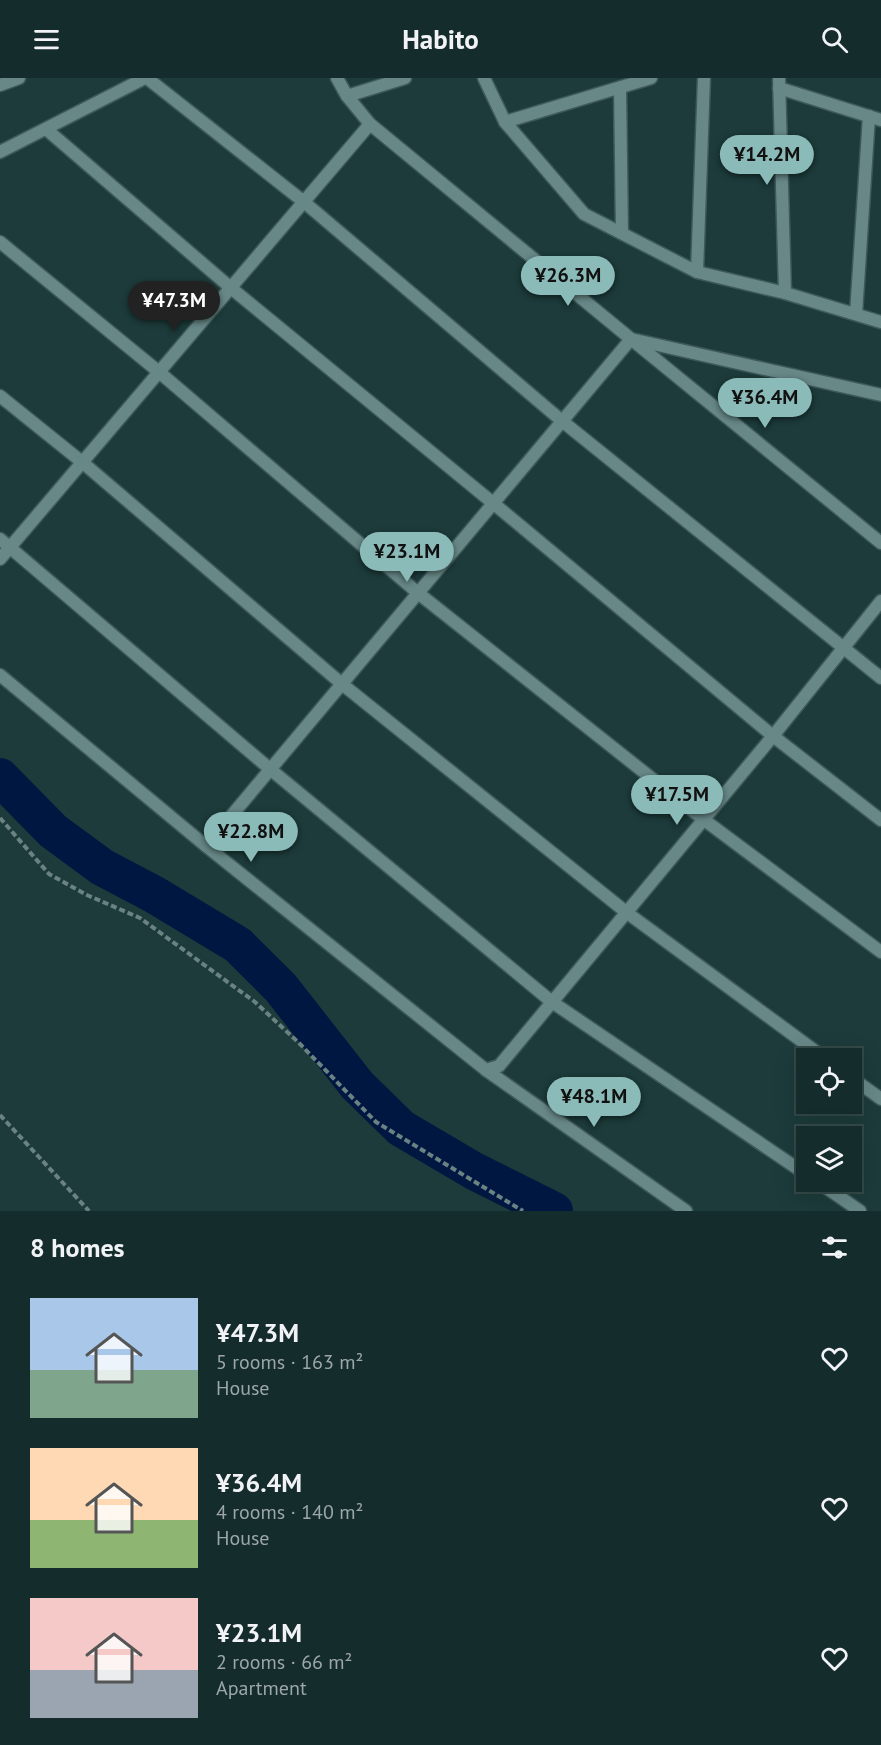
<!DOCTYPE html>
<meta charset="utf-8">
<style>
body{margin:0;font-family:"PT Sans",sans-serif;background:#223838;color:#f1f3f6;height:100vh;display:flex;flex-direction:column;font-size:22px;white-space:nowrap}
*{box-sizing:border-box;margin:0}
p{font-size:20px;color:#9da7a9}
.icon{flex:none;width:33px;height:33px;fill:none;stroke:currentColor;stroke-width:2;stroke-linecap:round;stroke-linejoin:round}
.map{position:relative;height:1133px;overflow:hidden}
.details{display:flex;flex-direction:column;background:#152c2c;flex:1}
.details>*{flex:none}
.buttons{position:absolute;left:796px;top:970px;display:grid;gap:12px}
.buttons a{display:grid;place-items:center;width:66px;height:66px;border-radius:0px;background:#152c2c;box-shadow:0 6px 24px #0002,0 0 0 2px #344848;font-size:30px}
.price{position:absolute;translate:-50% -51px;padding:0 14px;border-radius:21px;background:#8bbbb9;color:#111;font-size:20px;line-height:39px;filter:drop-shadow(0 2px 3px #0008)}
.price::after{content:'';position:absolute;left:50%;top:36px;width:18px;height:14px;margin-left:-9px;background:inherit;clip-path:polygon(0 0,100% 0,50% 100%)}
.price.current{background:#222;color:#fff}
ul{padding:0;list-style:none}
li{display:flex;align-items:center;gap:18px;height:150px;padding:0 30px}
li span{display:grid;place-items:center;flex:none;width:168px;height:120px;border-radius:0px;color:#555}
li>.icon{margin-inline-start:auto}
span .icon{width:72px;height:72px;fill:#fffc;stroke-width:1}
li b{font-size:26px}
h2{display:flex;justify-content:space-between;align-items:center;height:72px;padding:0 30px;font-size:26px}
header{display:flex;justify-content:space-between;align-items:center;height:78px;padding:0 30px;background:#152c2c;font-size:27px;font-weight:600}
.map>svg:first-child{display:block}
</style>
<header><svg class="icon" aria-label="menu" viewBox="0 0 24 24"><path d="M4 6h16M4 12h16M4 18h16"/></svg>Habito<svg class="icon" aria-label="search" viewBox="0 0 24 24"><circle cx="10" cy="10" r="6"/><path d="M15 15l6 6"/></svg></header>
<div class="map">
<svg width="881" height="1133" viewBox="0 0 881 1133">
<rect width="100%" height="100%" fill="#1c3b3a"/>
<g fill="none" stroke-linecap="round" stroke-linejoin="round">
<path stroke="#001742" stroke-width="38" d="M0,699L53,753L102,789L155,817L238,867L281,910L357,1007L401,1050L474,1093L554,1133"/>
<g stroke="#3e5958" stroke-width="15">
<g id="service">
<path d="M147,0L304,124L562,343L881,600"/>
<path d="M620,10L622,155"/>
<path d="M505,44L651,0"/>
<path d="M46,51L231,210L493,425L773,658L881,742"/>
<path d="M697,194L704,0"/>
<path d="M856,236L869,38"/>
<path d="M0,318L82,384L342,606L626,834L826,981"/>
<path d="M0,461L270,691L552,924L807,1097"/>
<path d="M852,1000L881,1021"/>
<path d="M818,1104L860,1133"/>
</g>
</g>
<g stroke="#3e5958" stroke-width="15">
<g id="minor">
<path d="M337,0L347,18L370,46L631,261L881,317"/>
<path d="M484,0L505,44L584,136L697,194L785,215L881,244"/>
<path d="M779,0L785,215"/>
<path d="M0,7L19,0"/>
<path d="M779,10L881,42"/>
<path d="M347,18L405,0"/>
<path d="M0,74L145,0"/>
<path d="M0,164L159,294L418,515L703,741L881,874"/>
<path d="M0,481L370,46"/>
<path d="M0,597L206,768L486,992L686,1133"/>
<path d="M206,768L631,261L881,465"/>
</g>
</g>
<g stroke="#3e5958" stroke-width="15">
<path id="tertiary" d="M486,992L499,988L773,658L881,523"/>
</g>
<g stroke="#6a8382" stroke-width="4" stroke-dasharray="6 3" stroke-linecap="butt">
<path d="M0,740L49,796L87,817L140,840L255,924L299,965L376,1044L523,1133"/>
<path d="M0,1037L89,1133"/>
</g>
<use href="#service" stroke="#678887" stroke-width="12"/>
<use href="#minor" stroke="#678887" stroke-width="12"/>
<use href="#tertiary" stroke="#678887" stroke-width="12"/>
</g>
</svg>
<div class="buttons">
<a><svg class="icon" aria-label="locate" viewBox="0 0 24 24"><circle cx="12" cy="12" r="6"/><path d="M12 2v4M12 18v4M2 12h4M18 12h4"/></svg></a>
<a><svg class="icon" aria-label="layers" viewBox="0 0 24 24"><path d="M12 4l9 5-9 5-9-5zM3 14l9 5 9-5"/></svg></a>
</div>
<b class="price" style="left:767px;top:108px">¥14.2M</b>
<b class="price" style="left:568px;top:229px">¥26.3M</b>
<b class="price current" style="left:174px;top:254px">¥47.3M</b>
<b class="price" style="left:765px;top:351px">¥36.4M</b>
<b class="price" style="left:407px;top:505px">¥23.1M</b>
<b class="price" style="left:677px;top:748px">¥17.5M</b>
<b class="price" style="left:251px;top:785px">¥22.8M</b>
<b class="price" style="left:594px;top:1050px">¥48.1M</b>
</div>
<section class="details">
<h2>8 homes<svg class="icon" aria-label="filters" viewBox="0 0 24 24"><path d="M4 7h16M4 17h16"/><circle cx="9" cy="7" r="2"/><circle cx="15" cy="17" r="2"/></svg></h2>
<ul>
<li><span style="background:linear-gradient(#a9c7e8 60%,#7fa58c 0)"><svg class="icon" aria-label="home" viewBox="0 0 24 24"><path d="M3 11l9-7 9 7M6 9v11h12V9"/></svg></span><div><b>¥47.3M</b><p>5 rooms · 163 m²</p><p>House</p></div><svg class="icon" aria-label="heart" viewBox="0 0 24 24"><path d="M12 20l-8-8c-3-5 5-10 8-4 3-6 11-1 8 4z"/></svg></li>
<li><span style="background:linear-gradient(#ffd9b3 60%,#8fb573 0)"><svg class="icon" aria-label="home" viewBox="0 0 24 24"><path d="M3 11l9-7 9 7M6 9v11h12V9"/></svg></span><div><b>¥36.4M</b><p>4 rooms · 140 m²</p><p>House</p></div><svg class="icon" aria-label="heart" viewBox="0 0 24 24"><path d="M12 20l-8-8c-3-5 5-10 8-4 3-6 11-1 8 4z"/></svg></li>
<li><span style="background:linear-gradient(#f6c9c9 60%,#9aa5b1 0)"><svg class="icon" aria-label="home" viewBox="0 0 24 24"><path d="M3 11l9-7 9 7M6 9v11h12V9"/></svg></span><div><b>¥23.1M</b><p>2 rooms · 66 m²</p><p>Apartment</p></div><svg class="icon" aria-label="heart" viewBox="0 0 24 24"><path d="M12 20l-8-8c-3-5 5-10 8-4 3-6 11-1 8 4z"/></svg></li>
</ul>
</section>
